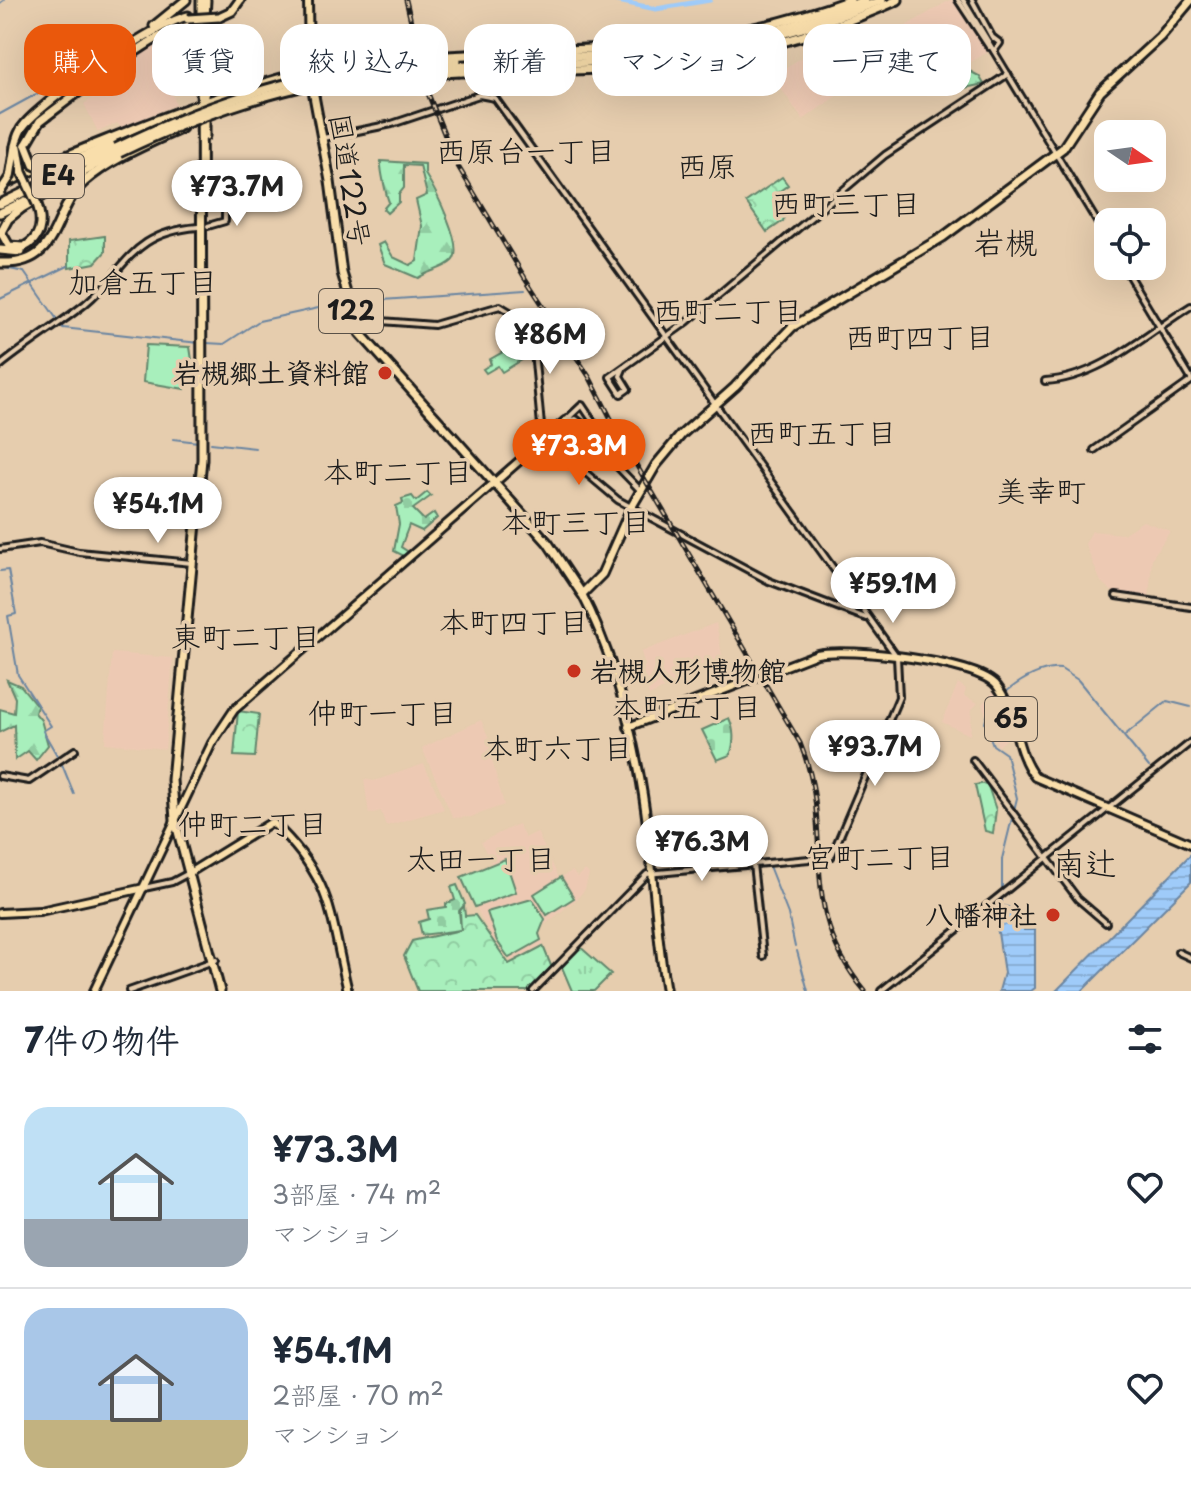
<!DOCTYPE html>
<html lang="ja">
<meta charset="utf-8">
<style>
body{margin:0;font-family:"Playpen Sans","Klee One",sans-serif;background:#f6f6f7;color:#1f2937;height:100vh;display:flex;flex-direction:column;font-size:30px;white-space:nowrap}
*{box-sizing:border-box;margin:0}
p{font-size:26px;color:#747a83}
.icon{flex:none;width:44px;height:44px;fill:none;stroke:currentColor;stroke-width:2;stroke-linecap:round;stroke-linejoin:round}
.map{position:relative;height:991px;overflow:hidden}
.sheet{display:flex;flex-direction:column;background:#fff;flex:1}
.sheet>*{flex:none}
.hud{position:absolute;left:24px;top:24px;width:1144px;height:72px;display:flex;gap:16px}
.needle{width:52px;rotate:103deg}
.buttons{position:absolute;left:1094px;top:120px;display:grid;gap:16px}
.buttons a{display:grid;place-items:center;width:72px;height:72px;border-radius:16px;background:#fff;box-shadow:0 8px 32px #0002;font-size:40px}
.price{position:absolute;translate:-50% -68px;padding:0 18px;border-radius:28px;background:#fff;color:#222;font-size:26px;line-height:52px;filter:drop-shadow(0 2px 4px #0008)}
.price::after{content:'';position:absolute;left:50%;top:48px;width:24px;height:18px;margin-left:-12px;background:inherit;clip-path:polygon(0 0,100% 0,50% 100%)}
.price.current{background:#ea580c;color:#fff}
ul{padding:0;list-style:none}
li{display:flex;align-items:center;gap:24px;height:200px;padding:0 24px}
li+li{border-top:2px solid #e0e1e3}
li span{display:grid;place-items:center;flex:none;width:224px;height:160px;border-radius:24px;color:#555}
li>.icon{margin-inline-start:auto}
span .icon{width:96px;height:96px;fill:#fffc;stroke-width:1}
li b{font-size:34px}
h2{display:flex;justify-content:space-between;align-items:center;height:96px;padding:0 24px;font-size:34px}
.tag{padding:0 28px;border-radius:24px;background:#fff;box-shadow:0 8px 32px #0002;font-size:28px;line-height:72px}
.tag.current{background:#ea580c;color:#fff}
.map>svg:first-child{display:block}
</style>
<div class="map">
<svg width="1191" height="991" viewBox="0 0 1191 991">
<defs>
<pattern id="grass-tufts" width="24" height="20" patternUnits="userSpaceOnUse" patternTransform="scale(2)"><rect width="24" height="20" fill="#a8efbc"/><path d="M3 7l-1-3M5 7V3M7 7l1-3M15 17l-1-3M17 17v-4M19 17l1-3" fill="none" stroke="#90cca1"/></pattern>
<pattern id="forest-firs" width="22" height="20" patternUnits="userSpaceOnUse" patternTransform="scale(2)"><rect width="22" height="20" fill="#a8efbc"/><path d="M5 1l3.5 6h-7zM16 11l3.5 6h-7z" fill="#90cca1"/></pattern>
<pattern id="cemetery-stones" width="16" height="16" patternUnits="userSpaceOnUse" patternTransform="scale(2)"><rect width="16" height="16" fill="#a8efbc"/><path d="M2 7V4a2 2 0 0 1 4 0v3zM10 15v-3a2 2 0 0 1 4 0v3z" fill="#90cca1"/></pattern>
<pattern id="park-crowns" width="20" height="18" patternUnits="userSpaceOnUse" patternTransform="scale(2)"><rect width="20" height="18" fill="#a8efbc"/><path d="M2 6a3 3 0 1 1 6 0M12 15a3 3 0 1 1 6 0" fill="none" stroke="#90cca1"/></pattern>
<pattern id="water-rules" width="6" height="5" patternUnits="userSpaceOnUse" patternTransform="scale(2)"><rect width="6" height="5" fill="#9fcbf9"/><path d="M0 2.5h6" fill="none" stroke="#88aed5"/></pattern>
</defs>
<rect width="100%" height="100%" fill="#e6cdae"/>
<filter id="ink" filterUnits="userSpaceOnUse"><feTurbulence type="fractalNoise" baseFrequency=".0125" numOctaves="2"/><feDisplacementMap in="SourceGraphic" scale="16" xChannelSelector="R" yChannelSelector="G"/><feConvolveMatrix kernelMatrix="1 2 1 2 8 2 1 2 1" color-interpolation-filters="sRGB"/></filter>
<g filter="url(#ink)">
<g fill="#edc9b3">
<path d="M950,0H956L988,52L966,65L939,51L861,57L860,53Z"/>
<path d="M169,37L193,80L172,91L176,105L121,127L117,123L98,132L84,104L110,84L124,65Z"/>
<path d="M809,52L839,94L803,120L773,77Z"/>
<path d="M1143,521L1170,531L1152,558L1149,598L1114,593L1101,582L1085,544L1092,531L1123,534Z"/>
<path d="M716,623L724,665L700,671L649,696L647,689L640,691L633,669L645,666L641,652Z"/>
<path d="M112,653L173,658L165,749L105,743Z"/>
<path d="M958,683L966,689L964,696L978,703L972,709L970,735L942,722Z"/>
<path d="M996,689L1012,734L998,747L982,704Z"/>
<path d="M481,720L494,750L490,753L504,805L471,817L453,818L422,748Z"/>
<path d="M424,764L444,809L386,826L381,811L369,814L364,779L374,781Z"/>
<path d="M518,824L525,838L537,832L559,878L572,871L578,877L585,870L589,874L585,889L577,899L543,926L540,935L544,944L512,962L494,941L459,877L491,863L481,842Z"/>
</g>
<g fill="url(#grass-tufts)" stroke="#62866c" stroke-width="2">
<path d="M65,30L69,37L51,47L55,58L52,64L39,71L28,49Z"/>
<path d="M578,945L611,974L594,991H572L561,965Z"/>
</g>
<g fill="url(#forest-firs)" stroke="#62866c" stroke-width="2">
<path d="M939,55L979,76L984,84L960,89L940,75L907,82L893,74L876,71L873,57L887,59L902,70V58Z"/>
<path d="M381,161L425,164V174C434,188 466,248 452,261C444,269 428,271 418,278L385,264L378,245L384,242L393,257L410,265L417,261L422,226L416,200L427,195L420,166L404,165V188L399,194V202L387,213L383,209L389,202C386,195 380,168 381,161Z"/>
<path d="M7,680L21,686L37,706L35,713L41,720L48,745L36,760L28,751L15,760L14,725L0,732V709L14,713L15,698Z"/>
</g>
<g fill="url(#cemetery-stones)" stroke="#62866c" stroke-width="2">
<path d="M526,339L530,355L502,372L498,366L486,373L483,369L491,364L489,360Z"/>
<path d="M427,492L431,496L413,509L424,520L434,513L437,518L422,531L409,525L401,547L410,553L406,557L394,551L399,524L396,506L403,503L402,499L412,496L416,501Z"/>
<path d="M729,718C735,731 735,742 730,755L717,760L702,730Z"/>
<path d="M457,885L465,904L459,911L461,930L422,935L419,922L429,919L427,910L446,907V904L455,900L451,887Z"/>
</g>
<g fill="url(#park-crowns)" stroke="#62866c" stroke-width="2">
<path d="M782,177L788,185L773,196L785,215L783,221L767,232L746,202Z"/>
<path d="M105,236V252L95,263L69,268V241Z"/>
<path d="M238,711L259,714L255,757L234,756Z"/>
<path d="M987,783L996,810L993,833L985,831L975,785Z"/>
<path d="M464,906L465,916L475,915L509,964L543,946L552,968L530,991H418L404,956L412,941L461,930L460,911Z"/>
</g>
<g fill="#a8efbc" stroke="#62866c" stroke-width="2">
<path d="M146,345L190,347L192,360L185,389L143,382Z"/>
<path d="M505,859L516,892L475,907L461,877Z"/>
<path d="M561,877L574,898L547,915L534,894Z"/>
<path d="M532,899L545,919L539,934L541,940L509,958L497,941L487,912Z"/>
</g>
<g fill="url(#water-rules)" stroke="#6b85a1" stroke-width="2">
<path d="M1191,854V882L1082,991H1056Z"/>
<path d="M1004,906L1024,913V930H1035V988L1031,991H999L1004,973L995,912Z"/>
</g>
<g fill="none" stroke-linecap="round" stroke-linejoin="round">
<g stroke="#6b85a1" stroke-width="2">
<path d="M0,3L4,0"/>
<path d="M0,114L42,91"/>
<path d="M40,162L116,132"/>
<path d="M0,267L24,272L63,328L199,343"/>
<path d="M0,299L68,266"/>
<path d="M353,302L525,290"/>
<path d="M206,343L224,344L259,321L346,302"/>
<path d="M173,439L198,442"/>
<path d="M211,443L255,448"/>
<path d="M0,571L8,570L16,614L8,616L18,675L51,726L43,731L58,757"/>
<path d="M1125,735L1167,701L1191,707"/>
<path d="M61,762L74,794"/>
<path d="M769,866L788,914L795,947"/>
<path d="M1002,908V859L1017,798L1006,754L993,745L985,723C989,697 1037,665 1061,669L1078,680L1149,767"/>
<path d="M797,951L808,991"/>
</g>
<path stroke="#9fcbf9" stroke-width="5" d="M613,0L656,9L710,0"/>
<g stroke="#1c1c1c" stroke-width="10">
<g id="minor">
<path d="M958,0L989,47"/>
<path d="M963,0L1108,240"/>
<path d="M972,0L992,37L1000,43L994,51"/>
<path d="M323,138L392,124L479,95L495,98L897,657L899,697L831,857L647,874L533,991"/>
<path d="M208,226L225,221V197"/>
<path d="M1123,266L1191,379"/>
<path d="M359,325L381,321L434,325L500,306L528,323L532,330L542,436L618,500L769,581L866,618"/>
<path d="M0,366C27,344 57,326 85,304C128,268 130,233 198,227"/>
<path d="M623,369L620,376L628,389L621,394L610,377L687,322L885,155L1008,74"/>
<path d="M1045,381C1100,378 1146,334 1191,306"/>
<path d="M582,405L594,423L589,429L576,419L565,421Z"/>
<path d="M1094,450L1191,381"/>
<path d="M615,464L640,490"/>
<path d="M0,549L40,543L79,552L192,563"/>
<path d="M1116,596L1191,607"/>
<path d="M973,760L1078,899L1106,923"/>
<path d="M0,776L29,781L75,750"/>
<path d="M753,864L763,956"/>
<path d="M144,888L172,882L189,873"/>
<path d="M1178,952L1191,958"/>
<path d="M129,991L216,960"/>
<path d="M881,991L1191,742"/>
</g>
</g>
<g stroke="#1c1c1c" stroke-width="12">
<g id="major">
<path d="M308,0L309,69"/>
<path d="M582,594C609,646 627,710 638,767C653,841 653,917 666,991"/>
<path d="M628,727L817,654C847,647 978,661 997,686C1017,712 1014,751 1035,777L1191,844"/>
<path d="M189,873L272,822C335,881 329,914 348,991"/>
<path d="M0,913L40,911L144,888"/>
<path d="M94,991L212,743L234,710L565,421"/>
</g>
</g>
<g stroke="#1c1c1c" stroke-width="13">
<g id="highway">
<path d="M201,0L202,459L172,780L175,820L220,991"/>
<path d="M219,17L232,11L240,0"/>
<path d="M205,18L206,0"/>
<path d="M154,26L186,0"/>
<path d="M564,50C664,46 756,35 850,0"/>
<path d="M133,53C150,43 170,24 190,36L198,49"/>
<path d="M205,57V136"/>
<path d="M457,60C601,56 730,57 865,0"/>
<path d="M458,66C617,63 732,62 882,0"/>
<path d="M309,69L330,181L342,273L360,333L548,543L582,594L602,574L632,506L656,465L681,435L735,387L792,327L943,237L1063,148L1100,92L1160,37L1191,0"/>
<path d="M460,72C627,70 741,71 898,0"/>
<path d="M355,80L389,76"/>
<path d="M26,145L40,121L134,50"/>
<path d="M15,146C17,138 19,130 25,124C47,98 156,23 188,16"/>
<path d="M57,168L114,143"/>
<path d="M89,168L119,153"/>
<path d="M7,183C49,161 92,146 136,128C213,98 288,71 370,60"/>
<path d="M0,204L116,148"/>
<path d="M37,204C43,222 42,238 24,247L9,246L1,232L8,219L22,208L91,168"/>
<path d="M0,213L25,201"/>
<path d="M0,250L21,252"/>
<path d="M0,263C62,266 51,211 84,182C110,159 150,143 182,128"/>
</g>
</g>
<use href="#minor" stroke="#e6cdae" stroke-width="4"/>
<use href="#major" stroke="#f9deab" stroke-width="6"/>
<use href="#highway" stroke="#f9deab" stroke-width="7"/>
<g stroke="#1c1c1c" stroke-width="5">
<path id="rail" d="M406,0L427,91L456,163L525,278L590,378L624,444L800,743C838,835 792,903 865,991"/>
</g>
<use href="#rail" stroke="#e6cdae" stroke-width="2" stroke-dasharray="6" stroke-linecap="butt"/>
<g stroke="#1c1c1c" stroke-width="13" stroke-linecap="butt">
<g id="highway-bridge">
<path d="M188,19L219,17"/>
<path d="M370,60L564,50"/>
<path d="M389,76L460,72"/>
<path d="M26,145L34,165L43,169L57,168"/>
<path d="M18,147L22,172L37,204"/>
<path d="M116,148C229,93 331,64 457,60"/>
<path d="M119,153C233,98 332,72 458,66"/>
<path d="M0,192L10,177L15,146"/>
</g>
</g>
<use href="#highway-bridge" stroke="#f9deab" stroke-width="7"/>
</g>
</g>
<g fill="#c8321e" stroke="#e6cdae" stroke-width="3">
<circle cx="385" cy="373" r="8"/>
<circle cx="574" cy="671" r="8"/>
<circle cx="1053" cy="915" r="8"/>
</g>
<g text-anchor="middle" stroke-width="7" stroke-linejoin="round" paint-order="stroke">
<g fill="#e6cdae" stroke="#595148" stroke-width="2">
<rect x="32" y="154" width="52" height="44" rx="6"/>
<rect x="319" y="289" width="64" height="44" rx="6"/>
<rect x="985" y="697" width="52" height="44" rx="6"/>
</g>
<g font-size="26" font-weight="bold" fill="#1c1c1c">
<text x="58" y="185">E4</text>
<text x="351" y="320">122</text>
<text x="1011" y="728">65</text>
</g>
<g font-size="28" fill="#1c1c1c" stroke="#e6cdae">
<text transform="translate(350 180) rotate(81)" y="10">国道122号</text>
</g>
<g font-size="28" font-weight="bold" fill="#1c1c1c" stroke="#e6cdae" text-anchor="end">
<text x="369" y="383">岩槻郷土資料館</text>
<text x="590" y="681" text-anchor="start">岩槻人形博物館</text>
<text x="1037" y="925">八幡神社</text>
</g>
<g font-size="30" fill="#1c1c1c" stroke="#e6cdae">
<text x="526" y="162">西原台一丁目</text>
<text x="707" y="177">西原</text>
<text x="846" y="215">西町三丁目</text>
<text x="143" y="293">加倉五丁目</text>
<text x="728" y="322">西町二丁目</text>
<text x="920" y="348">西町四丁目</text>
<text x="822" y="444">西町五丁目</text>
<text x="398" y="483">本町二丁目</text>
<text x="1041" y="502">美幸町</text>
<text x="576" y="533">本町三丁目</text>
<text x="514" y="633">本町四丁目</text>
<text x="246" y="648">東町二丁目</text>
<text x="687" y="718">本町五丁目</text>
<text x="383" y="724">仲町一丁目</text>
<text x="558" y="759">本町六丁目</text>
<text x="253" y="835">仲町二丁目</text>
<text x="880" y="868">宮町二丁目</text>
<text x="481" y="870">太田一丁目</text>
</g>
<g font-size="32" fill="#1c1c1c" stroke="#e6cdae">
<text x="1005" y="254">岩槻</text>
<text x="1085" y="875">南辻</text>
</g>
</g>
</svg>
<div class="buttons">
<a><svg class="needle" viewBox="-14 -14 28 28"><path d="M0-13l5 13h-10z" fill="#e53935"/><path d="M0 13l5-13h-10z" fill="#747a83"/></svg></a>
<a><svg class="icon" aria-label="locate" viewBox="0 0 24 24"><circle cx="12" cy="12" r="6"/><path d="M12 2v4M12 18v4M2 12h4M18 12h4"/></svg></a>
</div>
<b class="price" style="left:237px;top:228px">¥73.7M</b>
<b class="price" style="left:550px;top:376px">¥86M</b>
<b class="price current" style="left:579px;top:487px">¥73.3M</b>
<b class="price" style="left:158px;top:545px">¥54.1M</b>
<b class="price" style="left:893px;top:625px">¥59.1M</b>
<b class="price" style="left:875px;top:788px">¥93.7M</b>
<b class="price" style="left:702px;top:883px">¥76.3M</b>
<div class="hud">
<a class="tag current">購入</a>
<a class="tag">賃貸</a>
<a class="tag">絞り込み</a>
<a class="tag">新着</a>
<a class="tag">マンション</a>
<a class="tag">一戸建て</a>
</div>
</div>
<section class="sheet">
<h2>7件の物件<svg class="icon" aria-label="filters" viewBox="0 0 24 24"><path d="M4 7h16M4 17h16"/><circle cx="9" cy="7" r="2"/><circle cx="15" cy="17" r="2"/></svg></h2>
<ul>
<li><span style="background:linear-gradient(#bfe0f5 70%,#9aa5b1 0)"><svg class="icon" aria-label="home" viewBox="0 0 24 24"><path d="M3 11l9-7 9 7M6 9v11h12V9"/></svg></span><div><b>¥73.3M</b><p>3部屋 · 74 m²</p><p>マンション</p></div><svg class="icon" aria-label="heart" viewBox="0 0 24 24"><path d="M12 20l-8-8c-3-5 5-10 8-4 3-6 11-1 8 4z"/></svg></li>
<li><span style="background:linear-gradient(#a9c7e8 70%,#c2b280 0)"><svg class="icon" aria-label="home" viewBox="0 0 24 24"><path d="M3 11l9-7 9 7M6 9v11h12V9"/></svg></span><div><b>¥54.1M</b><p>2部屋 · 70 m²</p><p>マンション</p></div><svg class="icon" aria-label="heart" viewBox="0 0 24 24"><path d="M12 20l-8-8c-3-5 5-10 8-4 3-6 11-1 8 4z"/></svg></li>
</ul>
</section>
